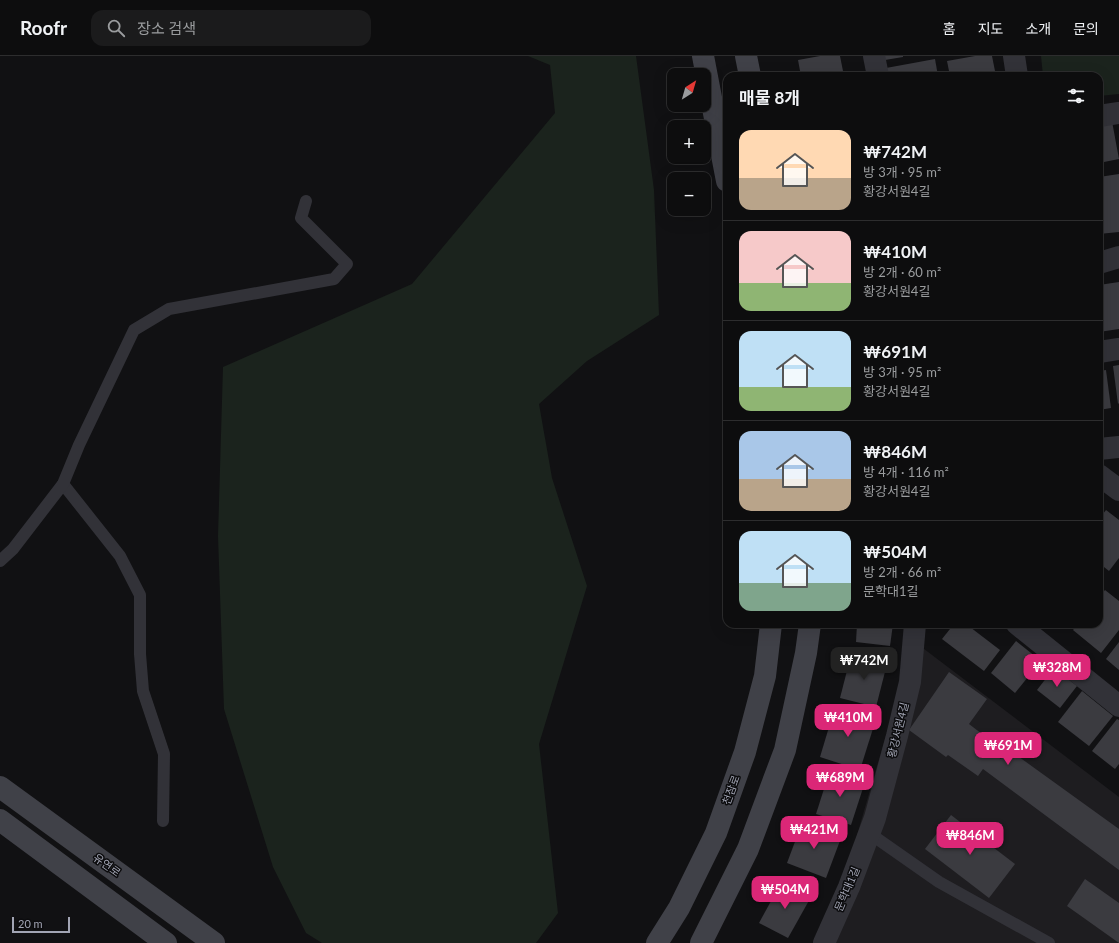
<!DOCTYPE html>
<html lang="ko">
<meta charset="utf-8">
<style>
body{margin:0;font-family:Lato,"Noto Sans KR",sans-serif;background:#1b1b1c;color:#f1f3f6;height:100vh;display:flex;flex-direction:column;font-size:15px;white-space:nowrap}
*{box-sizing:border-box;margin:0}
p{font-size:13px;color:#9a9c9e}
.icon{flex:none;width:22px;height:22px;fill:none;stroke:currentColor;stroke-width:2;stroke-linecap:round;stroke-linejoin:round}
.map{position:relative;flex:1;overflow:hidden}
.panel{position:absolute;left:723px;top:16px;width:380px;height:556px;display:flex;flex-direction:column;background:#0d0d0e;border-radius:12px;box-shadow:0 4px 16px #0002,0 0 0 1px #2d2d2e}
.panel>*{flex:none}
.needle{width:26px;rotate:37deg}
.fabs{position:absolute;left:667px;top:12px;display:grid;gap:8px}
.fabs a{display:grid;place-items:center;width:44px;height:44px;border-radius:8px;background:#0d0d0e;box-shadow:0 4px 16px #0002,0 0 0 1px #2d2d2e;font-size:20px}
.scale{position:absolute;left:12px;bottom:10px;width:58px;box-sizing:border-box;padding-left:4px;border:2px solid #a2a5b4;border-top:0;font-size:11px;line-height:14px;white-space:nowrap;color:#a2a5b4;-webkit-text-stroke:3px #0c0c0e;paint-order:stroke}
.price{position:absolute;translate:-50% -34px;padding:0 9px;border-radius:8px;background:#db2777;color:#fff;font-size:13px;line-height:26px;filter:drop-shadow(0 1px 2px #0008)}
.price::after{content:'';position:absolute;left:50%;top:24px;width:12px;height:9px;margin-left:-6px;background:inherit;clip-path:polygon(0 0,100% 0,50% 100%)}
.price.on{background:#222;color:#fff}
ul{padding:0;list-style:none}
li{display:flex;align-items:center;gap:12px;height:100px;padding:0 16px}
li+li{border-top:1px solid #2d2d2e}
li span{display:grid;place-items:center;flex:none;width:112px;height:80px;border-radius:12px;color:#555}
li>.icon{margin-inline-start:auto}
span .icon{width:48px;height:48px;fill:#fffc;stroke-width:1}
li b{font-size:17px}
h2{display:flex;justify-content:space-between;align-items:center;height:48px;padding:0 16px;font-size:17px}
header{display:flex;align-items:center;gap:24px;box-sizing:border-box;height:56px;padding:0 20px;background:#0d0d0e;border-bottom:1px solid #2d2d2e}
header strong{font-size:19px}
nav{display:flex;gap:22px;margin-inline-start:auto;font-size:14px}
.search{width:280px;height:36px;background:#1b1b1c;display:flex;align-items:center;gap:10px;box-sizing:border-box;padding:0 14px;border-radius:12px;color:#9a9c9e;font-size:15px}
.map>svg:first-child{display:block}
</style>
<header>
<strong>Roofr</strong>
<div class="search"><svg class="icon" aria-label="search" viewBox="0 0 24 24"><circle cx="10" cy="10" r="6"/><path d="M15 15l6 6"/></svg>장소 검색</div>
<nav><a>홈</a><a>지도</a><a>소개</a><a>문의</a></nav>
</header>
<div class="map">
<svg width="1119" height="887" viewBox="0 0 1119 887">
<rect width="100%" height="100%" fill="#111113"/>
<path fill="#1e1d20" d="M907,580L1119,741V887H816L853,793L897,641Z"/>
<g fill="#1b231d">
<path d="M528,0H636L654,134L659,259L587,305L539,348L552,422L587,530L539,688L558,857L536,887H322L306,877L273,811L224,653L218,480L223,311L412,228L555,57L550,9Z"/>
<path d="M1041,0H1119V38L1099,40V20H1043Z"/>
</g>
<g fill="#3b3b40">
<path d="M820,0H840L844,20H801L798,4Z"/>
<path d="M885,0H903V1L885,4Z"/>
<path d="M975,0H992L996,20H950L947,5Z"/>
<path d="M935,3L938,20H887L886,12Z"/>
<path d="M1111,60L1119,103L1099,107V62Z"/>
<path d="M1119,118V176L1099,178V121Z"/>
<path d="M1119,226V273L1099,276V229Z"/>
<path d="M1119,309V347L1118,348L1113,310Z"/>
<path d="M1106,314L1111,352L1099,354V315Z"/>
<path d="M1106,454L1119,464V502L1109,515L1099,507V463Z"/>
<path d="M1105,534L1119,545V574L1101,597L1073,574L1078,568H1099V541Z"/>
<path d="M857,568H893L890,590L856,586Z"/>
<path d="M954,568H966L1000,594L984,615L942,583Z"/>
<path d="M1016,585L1041,605L1015,637L991,617Z"/>
<path d="M1119,586V614L1106,603Z"/>
<path d="M851,599L887,608L876,651L840,642Z"/>
<path d="M1054,612L1077,630L1060,652L1037,634Z"/>
<path d="M949,616L987,643L969,668L999,691L994,698L1001,703L1008,693L1119,773V814L983,713L978,720L948,699L946,701L909,674Z"/>
<path d="M1082,635L1113,660L1089,690L1058,666Z"/>
<path d="M835,651L876,663L860,714L820,701Z"/>
<path d="M1117,663L1119,664V708L1115,713L1092,695Z"/>
<path d="M830,714L865,726L851,769L816,758Z"/>
<path d="M951,759L1015,808L989,842L925,793Z"/>
<path d="M802,767L841,782L826,822L787,807Z"/>
<path d="M1085,823L1119,847V887L1067,850Z"/>
<path d="M782,825L811,841L788,882L759,867Z"/>
</g>
<g fill="none" stroke-linecap="round" stroke-linejoin="round">
<g stroke="#323238" stroke-width="12">
<path d="M63,428L120,500L140,539V598L143,635L164,698L163,765"/>
<path d="M0,505L13,493L63,428L79,389L134,274L169,253L334,223L347,208L301,162L306,145"/>
<path d="M869,777L939,826L1049,887"/>
</g>
<g stroke="#323238" stroke-width="22">
<path d="M874,0L878,20"/>
<path d="M1014,0L1017,20"/>
<path d="M1099,60L1119,57"/>
<path d="M1099,207L1119,201"/>
<path d="M1099,296L1119,293"/>
<path d="M1099,393L1119,391"/>
<path d="M1099,419L1119,434"/>
<path d="M1017,568L1119,650"/>
<path d="M824,887L849,831L875,762L897,680L910,626L915,568"/>
</g>
<g stroke="#404148" stroke-width="22">
<path d="M703,0L727,125"/>
<path d="M746,0L750,20"/>
<path d="M0,731L214,887"/>
<path d="M0,764L166,887"/>
<path d="M657,887L679,852L716,777L745,696L765,620L771,568"/>
<path d="M701,887L748,793L785,694L806,597L810,568"/>
</g>
</g>
<g text-anchor="middle" stroke-width="3" stroke-linejoin="round" paint-order="stroke">
<g font-size="11" fill="#a2a5b4" stroke="#0c0c0e">
<text transform="translate(898 674) rotate(-76)" y="4">황강서원4길</text>
<text transform="translate(731 734) rotate(-70)" y="4">천잠로</text>
<text transform="translate(107 809) rotate(36)" y="4">유연로</text>
<text transform="translate(847 833) rotate(-67)" y="4">문학대1길</text>
</g>
</g>
</svg>
<div class="fabs">
<a><svg class="needle" viewBox="-14 -14 28 28"><path d="M0-13l5 13h-10z" fill="#e53935"/><path d="M0 13l5-13h-10z" fill="#9a9c9e"/></svg></a>
<a>+</a>
<a>−</a>
</div>
<div class="scale">20 m</div>
<b class="price on" style="left:864px;top:625px">₩742M</b>
<b class="price" style="left:1057px;top:632px">₩328M</b>
<b class="price" style="left:848px;top:682px">₩410M</b>
<b class="price" style="left:1008px;top:710px">₩691M</b>
<b class="price" style="left:840px;top:742px">₩689M</b>
<b class="price" style="left:814px;top:794px">₩421M</b>
<b class="price" style="left:970px;top:800px">₩846M</b>
<b class="price" style="left:785px;top:854px">₩504M</b>
<section class="panel">
<h2>매물 8개<svg class="icon" aria-label="filters" viewBox="0 0 24 24"><path d="M4 7h16M4 17h16"/><circle cx="9" cy="7" r="2"/><circle cx="15" cy="17" r="2"/></svg></h2>
<ul>
<li><span style="background:linear-gradient(#ffd9b3 60%,#b9a48a 0)"><svg class="icon" aria-label="home" viewBox="0 0 24 24"><path d="M3 11l9-7 9 7M6 9v11h12V9"/></svg></span><div><b>₩742M</b><p>방 3개 · 95 m²</p><p>황강서원4길</p></div></li>
<li><span style="background:linear-gradient(#f6c9c9 65%,#8fb573 0)"><svg class="icon" aria-label="home" viewBox="0 0 24 24"><path d="M3 11l9-7 9 7M6 9v11h12V9"/></svg></span><div><b>₩410M</b><p>방 2개 · 60 m²</p><p>황강서원4길</p></div></li>
<li><span style="background:linear-gradient(#bfe0f5 70%,#8fb573 0)"><svg class="icon" aria-label="home" viewBox="0 0 24 24"><path d="M3 11l9-7 9 7M6 9v11h12V9"/></svg></span><div><b>₩691M</b><p>방 3개 · 95 m²</p><p>황강서원4길</p></div></li>
<li><span style="background:linear-gradient(#a9c7e8 60%,#b9a48a 0)"><svg class="icon" aria-label="home" viewBox="0 0 24 24"><path d="M3 11l9-7 9 7M6 9v11h12V9"/></svg></span><div><b>₩846M</b><p>방 4개 · 116 m²</p><p>황강서원4길</p></div></li>
<li><span style="background:linear-gradient(#bfe0f5 65%,#7fa58c 0)"><svg class="icon" aria-label="home" viewBox="0 0 24 24"><path d="M3 11l9-7 9 7M6 9v11h12V9"/></svg></span><div><b>₩504M</b><p>방 2개 · 66 m²</p><p>문학대1길</p></div></li>
</ul>
</section>
</div>
